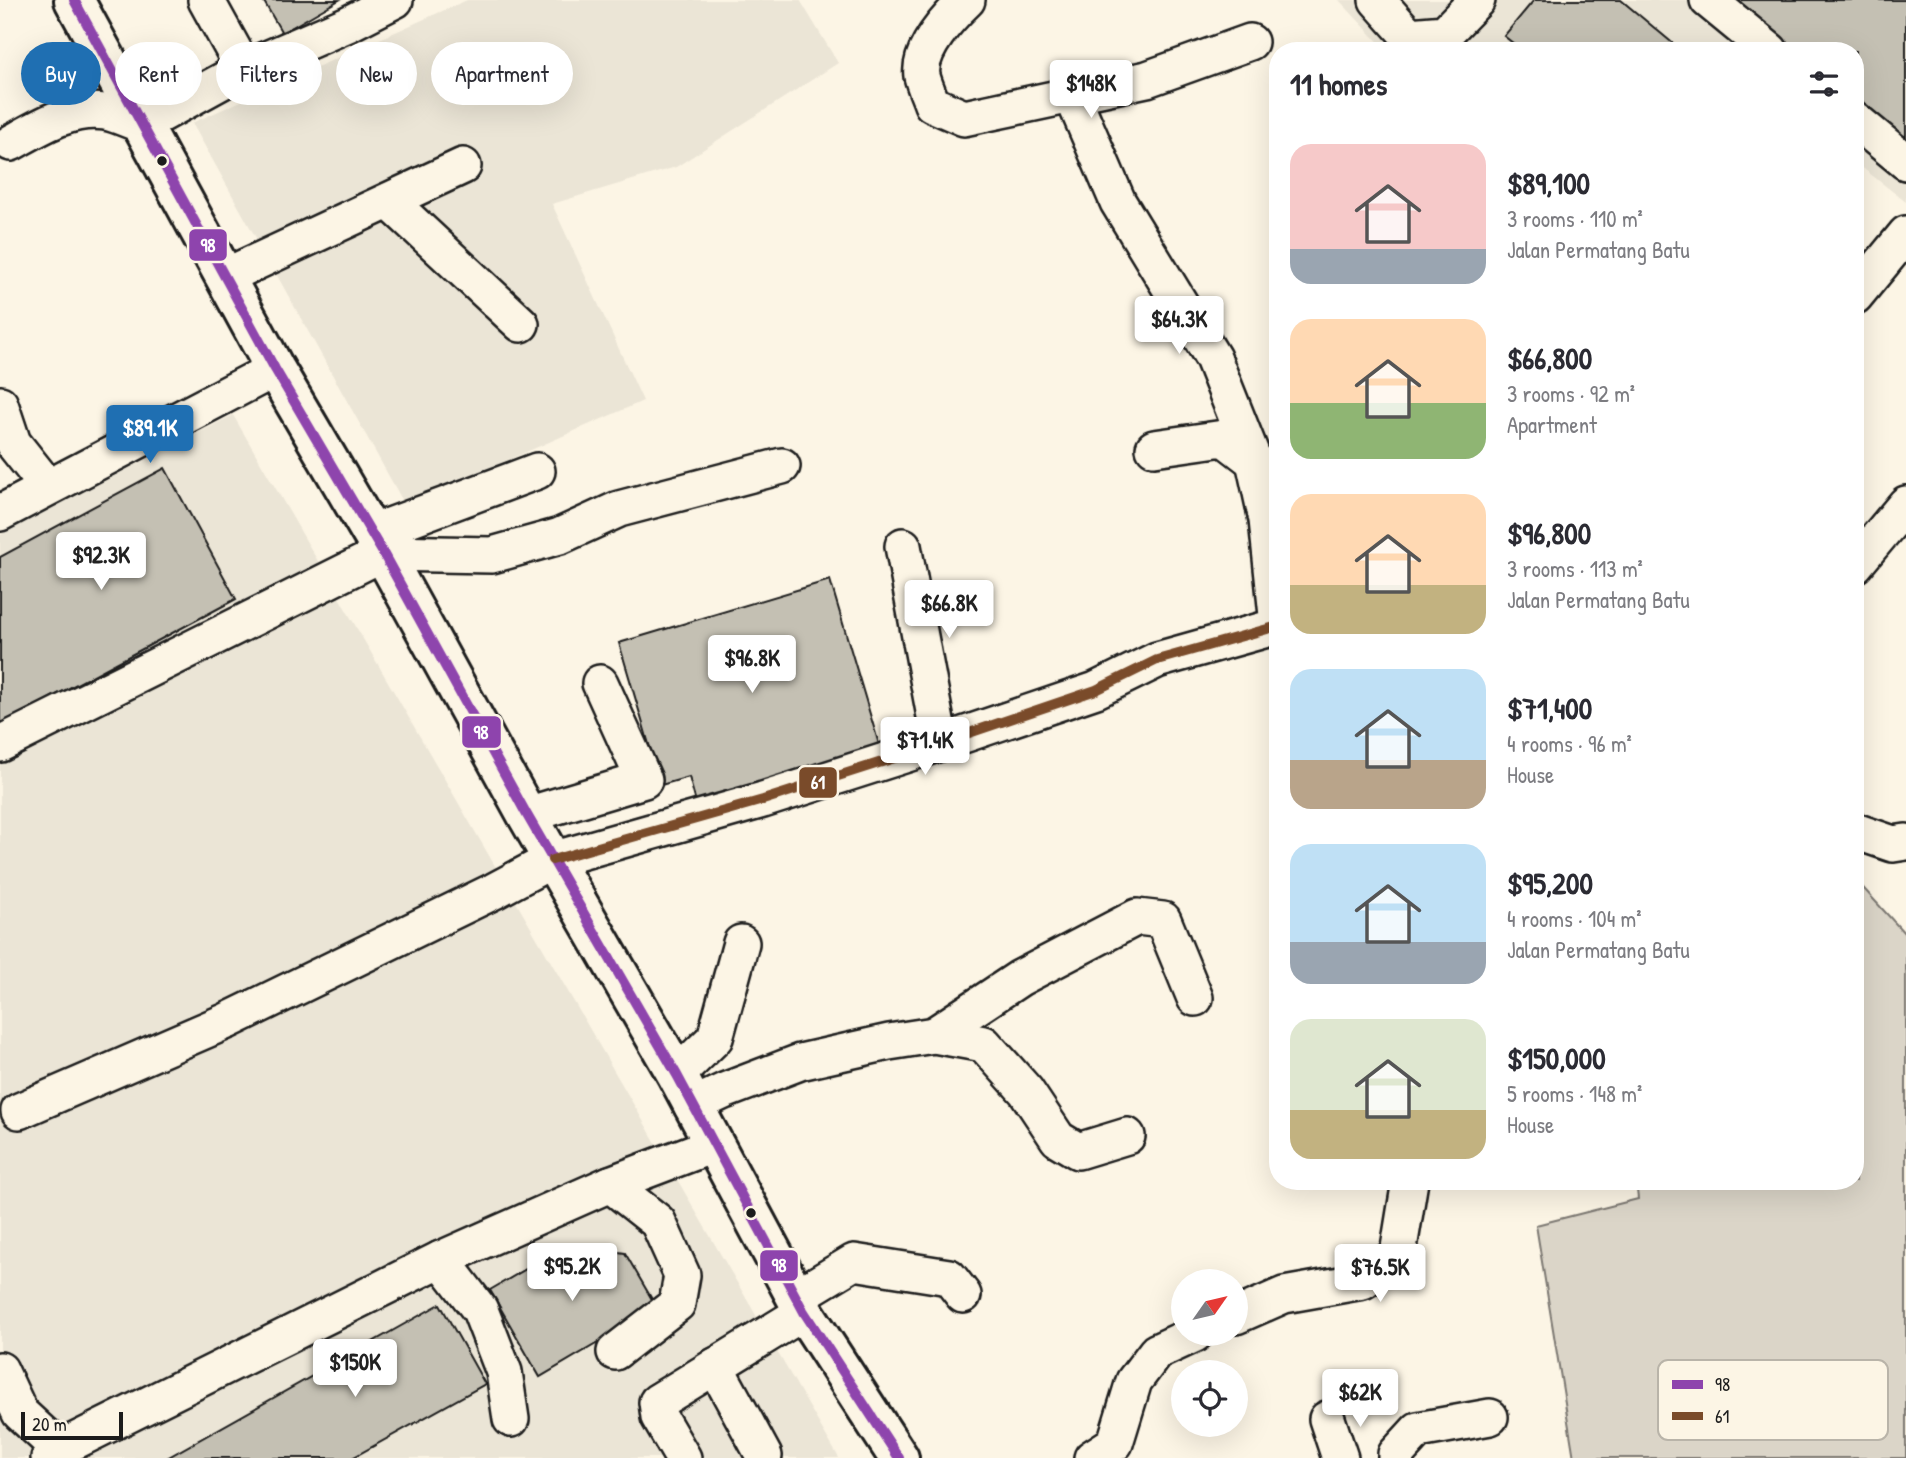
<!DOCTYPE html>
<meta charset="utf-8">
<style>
body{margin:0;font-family:"Patrick Hand",sans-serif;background:#f7f7f7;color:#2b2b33;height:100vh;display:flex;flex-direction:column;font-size:26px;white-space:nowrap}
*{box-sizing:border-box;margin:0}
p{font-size:23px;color:#7c7c81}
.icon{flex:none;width:38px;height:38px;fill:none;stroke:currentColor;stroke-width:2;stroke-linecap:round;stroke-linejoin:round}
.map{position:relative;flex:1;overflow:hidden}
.sheet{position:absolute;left:1269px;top:42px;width:595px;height:1148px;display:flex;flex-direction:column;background:#fff;border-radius:28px;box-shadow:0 7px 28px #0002}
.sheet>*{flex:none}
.top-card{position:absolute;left:21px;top:42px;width:665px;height:63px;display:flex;gap:14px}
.needle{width:46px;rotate:56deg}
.controls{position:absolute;left:1171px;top:1269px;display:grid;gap:14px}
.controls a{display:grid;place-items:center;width:77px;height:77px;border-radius:50%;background:#fff;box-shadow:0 7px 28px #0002;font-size:35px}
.scale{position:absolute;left:21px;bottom:18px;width:102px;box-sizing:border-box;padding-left:7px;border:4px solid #1c1c1c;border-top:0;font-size:19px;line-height:24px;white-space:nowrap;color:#1c1c1c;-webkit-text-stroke:5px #fcf5e5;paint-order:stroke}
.price{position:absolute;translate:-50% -60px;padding:0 16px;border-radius:7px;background:#fff;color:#222;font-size:23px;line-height:46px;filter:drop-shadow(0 2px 4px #0008)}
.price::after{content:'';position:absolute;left:50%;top:42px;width:21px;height:16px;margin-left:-10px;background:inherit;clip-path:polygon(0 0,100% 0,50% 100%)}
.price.active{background:#1f6fb2;color:#fff}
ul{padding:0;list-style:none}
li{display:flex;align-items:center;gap:21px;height:175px;padding:0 21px}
li span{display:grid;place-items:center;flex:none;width:196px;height:140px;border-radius:21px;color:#555}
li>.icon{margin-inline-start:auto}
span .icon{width:84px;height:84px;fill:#fffc;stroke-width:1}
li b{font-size:30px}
h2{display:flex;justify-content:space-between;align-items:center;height:84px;padding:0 21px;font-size:30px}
.pill{padding:0 24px;border-radius:32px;background:#fff;box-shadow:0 7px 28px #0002;font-size:24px;line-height:63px}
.pill.active{background:#1f6fb2;color:#fff}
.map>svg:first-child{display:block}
</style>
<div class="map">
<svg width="1906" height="1458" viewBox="0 0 1906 1458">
<rect width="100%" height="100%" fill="#fcf5e5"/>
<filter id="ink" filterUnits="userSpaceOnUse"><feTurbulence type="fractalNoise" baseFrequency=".0143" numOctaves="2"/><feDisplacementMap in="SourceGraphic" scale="14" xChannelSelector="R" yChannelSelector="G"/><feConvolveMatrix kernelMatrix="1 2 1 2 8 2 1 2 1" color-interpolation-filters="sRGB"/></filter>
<g filter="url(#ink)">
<g fill="#ebe5d6">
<path d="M467,0H800L838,63L676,167L552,204L643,401L405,505L192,123Z"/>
<path d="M1339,0H1906V202L1855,162V51H1387Z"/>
<path d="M233,415L839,1458H0V535Z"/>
</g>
<path fill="#dbd5c8" stroke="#7c7872" stroke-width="2" d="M1855,879L1906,935V1458H1574L1536,1225L1638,1199L1636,1181H1855Z"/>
<g fill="#c4c0b3" stroke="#1c1c1c" stroke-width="2">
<path d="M263,0H339L282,33Z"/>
<path d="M1534,0H1621L1682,51H1523L1504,36Z"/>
<path d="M1731,0H1906V146L1855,103V51H1792Z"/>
<path d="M165,468L236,599L0,725V557Z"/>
<path d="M830,580L881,751L697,806L689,777L661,785L619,643Z"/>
<path d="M567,1245L625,1253L657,1308L540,1377L490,1290Z"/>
<path d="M440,1304L485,1384L352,1458H167Z"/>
</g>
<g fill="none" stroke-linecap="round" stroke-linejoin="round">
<g stroke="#1c1c1c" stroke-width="40">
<g id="minor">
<path d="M206,0L244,69"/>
<path d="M967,0C950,16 918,50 922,76C924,85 929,95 932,104L964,118L1147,79L1250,42"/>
<path d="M1377,0L1409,36L1445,33L1477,0"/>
<path d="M1708,0L1770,51"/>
<path d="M1072,95L1118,202L1213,358L1254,461L1267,520L1278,625"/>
<path d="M1855,120L1906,162"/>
<path d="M11,143C40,127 70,107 105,112C117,114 130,121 142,125L244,69L348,24L395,0"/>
<path d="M389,201L521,324"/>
<path d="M226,276L463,166"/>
<path d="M1855,296L1906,234"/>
<path d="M0,404L13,443L48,487"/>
<path d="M1154,448L1224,438L1254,461"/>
<path d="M0,513L275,369"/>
<path d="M371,533L537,471"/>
<path d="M903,546L940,743"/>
<path d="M1855,565L1906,504"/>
<path d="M0,744L383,553L492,555L560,536L619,509L782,466"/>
<path d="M527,815L644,780L600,683"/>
<path d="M1855,831L1893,844L1906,842"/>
<path d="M934,1035L1020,978L1137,917L1163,920L1195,998"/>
<path d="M677,1075L715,1038L741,943"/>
<path d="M692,1106L724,1091L800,1062L889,1042L934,1035L984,1044L1026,1091L1058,1139L1078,1151L1127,1136"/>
<path d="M19,1111L227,1021L494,891L552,860L763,800L910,753L1096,690L1157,660L1278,626"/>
<path d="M610,1184L658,1222L682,1275L677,1304L615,1352"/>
<path d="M441,1259L480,1310L504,1372L511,1419"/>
<path d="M796,1297L854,1262L949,1277L963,1295"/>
<path d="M1236,1316L1284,1295L1363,1281L1398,1254L1410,1181"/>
<path d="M715,1366L764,1456"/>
<path d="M0,1370L20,1413L59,1449"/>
<path d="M1327,1419L1340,1458"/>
<path d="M49,1458L59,1449L441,1259L610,1184L713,1145"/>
<path d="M683,1458L659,1417L657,1402L804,1312"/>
<path d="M1092,1458L1115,1443L1134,1381L1156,1352L1195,1334"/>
<path d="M1396,1458V1454L1418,1430L1490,1417"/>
</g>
</g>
<g stroke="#1c1c1c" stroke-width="44">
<path id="major" d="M74,0L275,369L383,553L527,815L677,1075L804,1312L899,1458"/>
</g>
<use href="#minor" stroke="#fcf5e5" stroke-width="35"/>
<use href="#major" stroke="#fcf5e5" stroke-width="38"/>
<g stroke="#fcf5e5" stroke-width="16">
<path id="bus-1" d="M74,0L275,369L383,553L527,815L677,1075L804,1312L899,1458"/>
</g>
<g stroke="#fcf5e5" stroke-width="16">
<path id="bus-2" d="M552,860L763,800L910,753L1096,690L1157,660L1278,626"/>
</g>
<use href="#bus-1" stroke="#8e44ad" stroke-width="10"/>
<use href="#bus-2" stroke="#7a4b2a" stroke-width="10"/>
</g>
</g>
<g fill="#1c1c1c" stroke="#fcf5e5" stroke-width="2.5">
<circle cx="162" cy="161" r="6"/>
<circle cx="751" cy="1213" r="6"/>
</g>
<rect x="1658" y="1360" width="230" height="80" rx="10" fill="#fcf5e5" stroke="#b9b4a9" stroke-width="2"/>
<rect x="1672" y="1380" width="31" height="9" fill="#8e44ad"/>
<rect x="1672" y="1412" width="31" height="8" fill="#7a4b2a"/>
<g font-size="19" fill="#1c1c1c">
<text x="1715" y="1391">98</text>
<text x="1715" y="1423">61</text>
</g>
<g stroke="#fcf5e5" stroke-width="2.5">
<rect x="188" y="228" width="40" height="34" rx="7" fill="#8e44ad"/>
<rect x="461" y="715" width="41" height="34" rx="7" fill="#8e44ad"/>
<rect x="798" y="766" width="40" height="33" rx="7" fill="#7a4b2a"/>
<rect x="759" y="1249" width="40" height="33" rx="7" fill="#8e44ad"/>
</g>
<g font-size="19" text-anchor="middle" font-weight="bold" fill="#fff">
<text x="208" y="252">98</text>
<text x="481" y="739">98</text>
<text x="818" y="789">61</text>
<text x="779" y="1272">98</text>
</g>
</svg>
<div class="controls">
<a><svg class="needle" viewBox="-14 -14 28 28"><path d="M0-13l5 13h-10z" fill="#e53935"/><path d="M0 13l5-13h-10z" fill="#7c7c81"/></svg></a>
<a><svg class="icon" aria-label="locate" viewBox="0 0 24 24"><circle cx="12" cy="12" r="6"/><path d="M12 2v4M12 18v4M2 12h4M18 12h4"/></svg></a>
</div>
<div class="scale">20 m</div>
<b class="price" style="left:1091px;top:120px">$148K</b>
<b class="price" style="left:1179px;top:356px">$64.3K</b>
<b class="price active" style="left:150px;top:465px">$89.1K</b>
<b class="price" style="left:101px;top:592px">$92.3K</b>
<b class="price" style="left:949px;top:640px">$66.8K</b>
<b class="price" style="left:752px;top:695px">$96.8K</b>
<b class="price" style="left:925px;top:777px">$71.4K</b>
<b class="price" style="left:572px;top:1303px">$95.2K</b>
<b class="price" style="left:1380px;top:1304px">$76.5K</b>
<b class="price" style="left:355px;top:1399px">$150K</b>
<b class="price" style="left:1360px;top:1429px">$62K</b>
<div class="top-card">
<a class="pill active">Buy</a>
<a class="pill">Rent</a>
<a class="pill">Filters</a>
<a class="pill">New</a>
<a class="pill">Apartment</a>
</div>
<section class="sheet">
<h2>11 homes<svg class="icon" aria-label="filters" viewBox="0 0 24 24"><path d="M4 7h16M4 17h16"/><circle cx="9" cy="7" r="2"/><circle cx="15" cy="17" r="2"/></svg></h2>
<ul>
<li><span style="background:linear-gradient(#f6c9c9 75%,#9aa5b1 0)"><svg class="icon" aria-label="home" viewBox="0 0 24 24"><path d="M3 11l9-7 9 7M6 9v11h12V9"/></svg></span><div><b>$89,100</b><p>3 rooms · 110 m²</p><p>Jalan Permatang Batu</p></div></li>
<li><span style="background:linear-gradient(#ffd9b3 60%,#8fb573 0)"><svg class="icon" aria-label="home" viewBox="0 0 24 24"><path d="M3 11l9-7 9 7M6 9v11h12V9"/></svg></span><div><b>$66,800</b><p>3 rooms · 92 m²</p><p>Apartment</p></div></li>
<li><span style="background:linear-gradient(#ffd9b3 65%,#c2b280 0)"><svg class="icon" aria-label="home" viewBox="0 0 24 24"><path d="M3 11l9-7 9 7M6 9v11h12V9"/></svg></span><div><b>$96,800</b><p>3 rooms · 113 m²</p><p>Jalan Permatang Batu</p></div></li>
<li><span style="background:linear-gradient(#bfe0f5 65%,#b9a48a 0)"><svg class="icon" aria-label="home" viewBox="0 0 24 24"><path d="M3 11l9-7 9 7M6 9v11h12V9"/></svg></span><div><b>$71,400</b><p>4 rooms · 96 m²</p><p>House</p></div></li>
<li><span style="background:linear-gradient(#bfe0f5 70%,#9aa5b1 0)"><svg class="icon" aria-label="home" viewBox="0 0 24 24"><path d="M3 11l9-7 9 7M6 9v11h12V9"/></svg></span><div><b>$95,200</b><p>4 rooms · 104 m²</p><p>Jalan Permatang Batu</p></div></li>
<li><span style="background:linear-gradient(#dfe7d0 65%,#c2b280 0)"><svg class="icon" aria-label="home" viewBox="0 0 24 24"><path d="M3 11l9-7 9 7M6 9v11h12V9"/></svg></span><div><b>$150,000</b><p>5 rooms · 148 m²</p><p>House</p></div></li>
</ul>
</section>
</div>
